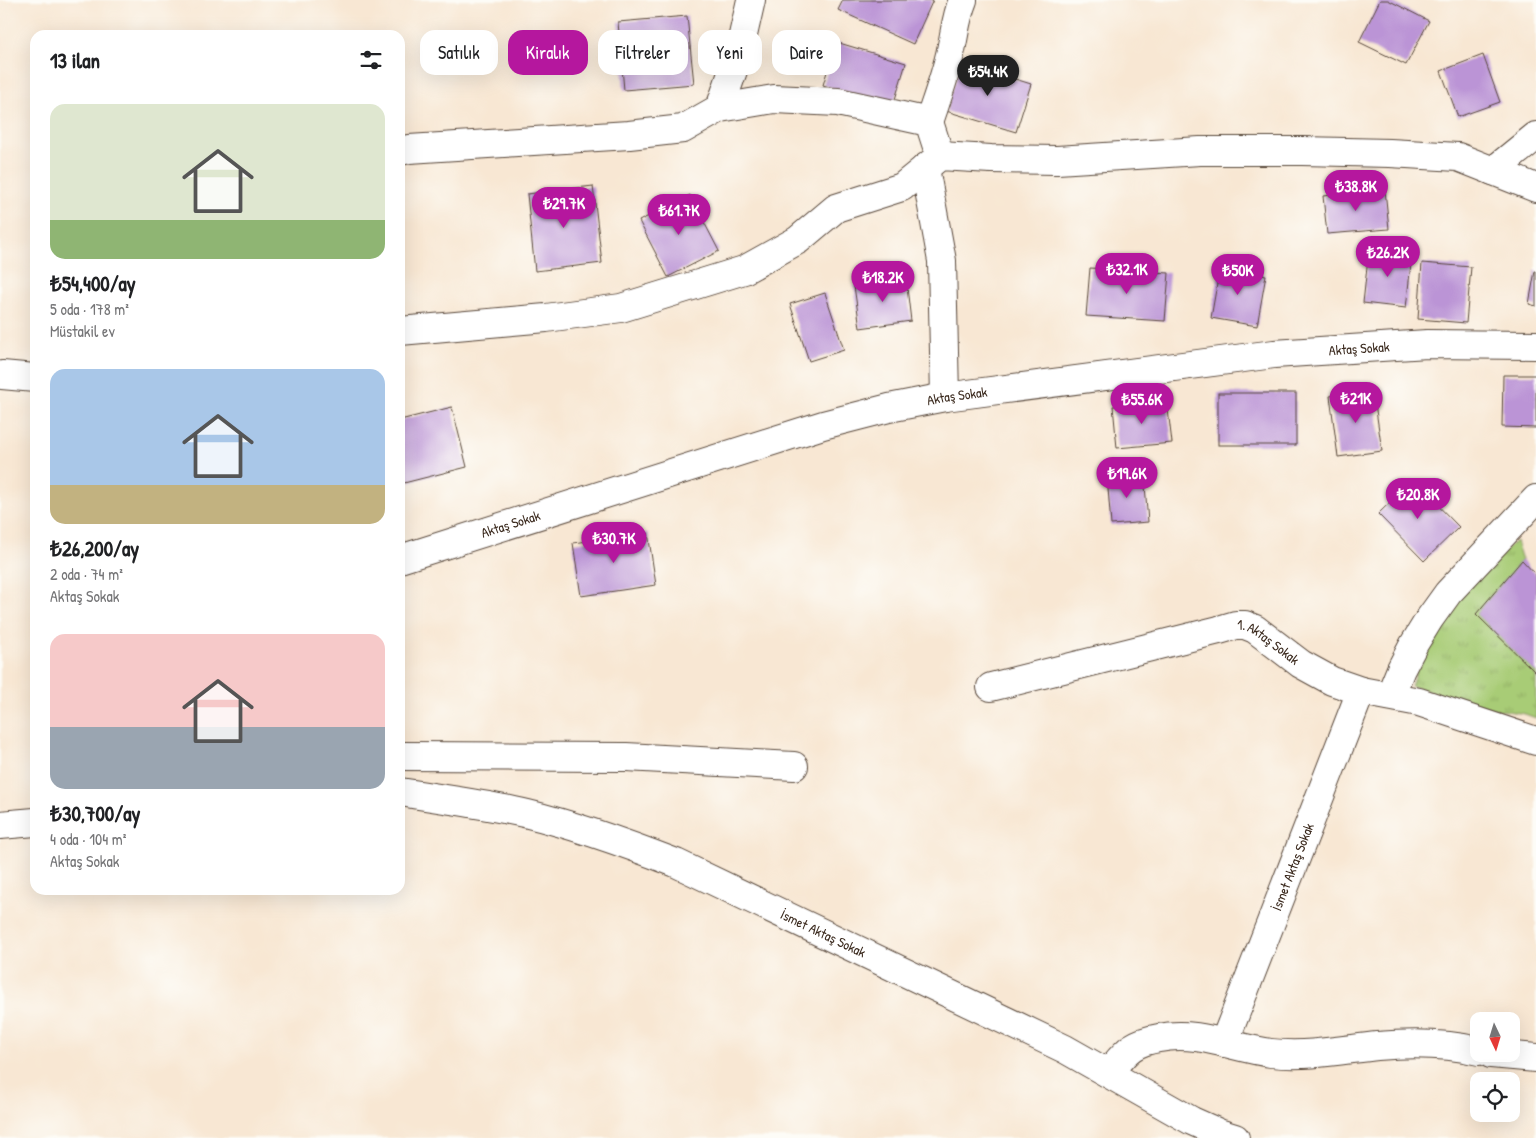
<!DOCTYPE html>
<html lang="tr">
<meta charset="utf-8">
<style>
body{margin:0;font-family:"Patrick Hand",sans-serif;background:#f6f6f6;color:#202124;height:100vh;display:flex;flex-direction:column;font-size:19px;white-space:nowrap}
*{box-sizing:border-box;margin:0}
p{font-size:16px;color:#757577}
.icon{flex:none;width:28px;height:28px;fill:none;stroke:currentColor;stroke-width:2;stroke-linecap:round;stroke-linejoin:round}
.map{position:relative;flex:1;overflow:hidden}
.details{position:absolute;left:30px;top:30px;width:375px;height:865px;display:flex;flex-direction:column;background:#fff;border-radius:15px;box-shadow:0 5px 20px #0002}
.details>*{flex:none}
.guide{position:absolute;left:420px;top:30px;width:475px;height:45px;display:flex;gap:10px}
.needle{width:32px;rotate:176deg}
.tools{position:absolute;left:1470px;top:1012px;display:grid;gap:10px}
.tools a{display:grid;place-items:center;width:50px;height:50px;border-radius:10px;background:#fff;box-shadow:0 5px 20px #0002;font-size:25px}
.price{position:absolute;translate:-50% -42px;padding:0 11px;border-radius:18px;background:#b5179e;color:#fff;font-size:16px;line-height:32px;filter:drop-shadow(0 1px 2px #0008)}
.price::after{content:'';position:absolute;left:50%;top:30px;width:15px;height:11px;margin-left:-8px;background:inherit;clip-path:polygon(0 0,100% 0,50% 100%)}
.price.selected{background:#222;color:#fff}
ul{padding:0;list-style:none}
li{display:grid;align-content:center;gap:10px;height:265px;padding:0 20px}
li span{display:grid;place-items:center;height:155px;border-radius:15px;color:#555}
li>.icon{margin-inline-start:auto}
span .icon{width:90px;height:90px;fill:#fffc;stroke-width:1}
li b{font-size:21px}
h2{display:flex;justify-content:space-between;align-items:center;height:60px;padding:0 20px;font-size:21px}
.tag{padding:0 18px;border-radius:15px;background:#fff;box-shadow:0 5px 20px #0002;font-size:18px;line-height:45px}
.tag.selected{background:#b5179e;color:#fff}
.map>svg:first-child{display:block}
</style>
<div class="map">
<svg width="1536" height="1138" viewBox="0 0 1536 1138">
<defs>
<pattern id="grass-tufts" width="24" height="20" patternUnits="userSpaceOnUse" patternTransform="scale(1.25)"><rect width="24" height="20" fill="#a8cc76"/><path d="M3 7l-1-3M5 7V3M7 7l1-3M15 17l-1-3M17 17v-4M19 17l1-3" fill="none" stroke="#92af66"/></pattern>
</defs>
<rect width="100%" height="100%" fill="#fdfcf7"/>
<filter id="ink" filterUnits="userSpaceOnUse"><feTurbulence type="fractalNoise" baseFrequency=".02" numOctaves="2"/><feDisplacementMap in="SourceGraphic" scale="10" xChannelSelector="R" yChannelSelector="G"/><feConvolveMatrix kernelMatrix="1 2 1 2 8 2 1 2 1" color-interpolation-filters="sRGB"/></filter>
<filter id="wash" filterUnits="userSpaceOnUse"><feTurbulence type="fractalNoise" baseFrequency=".0096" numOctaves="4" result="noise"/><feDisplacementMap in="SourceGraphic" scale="20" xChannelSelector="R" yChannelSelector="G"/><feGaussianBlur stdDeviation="1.12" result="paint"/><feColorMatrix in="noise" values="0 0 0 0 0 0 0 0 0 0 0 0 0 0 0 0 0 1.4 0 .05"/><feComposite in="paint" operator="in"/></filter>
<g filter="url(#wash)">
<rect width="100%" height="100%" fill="#f8e7d3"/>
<path fill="url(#grass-tufts)" stroke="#727b4a" d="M1516,541L1522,560L1476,614L1536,673V718L1525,714L1477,706L1411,686L1427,639L1476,573Z"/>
<g id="blocks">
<g fill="#bb94d6">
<path d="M843,0H933L913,44L838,10Z"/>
<path d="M1380,0H1388L1429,21L1406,65L1359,42Z"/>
<path d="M687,16L694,84L624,90L618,22Z"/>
<path d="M836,42L906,63L893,106L823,85Z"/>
<path d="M1483,55L1500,102L1458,117L1441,71Z"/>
<path d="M961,62L1031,84L1016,132L946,111Z"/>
<path d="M593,186L602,263L535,271L527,194Z"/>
<path d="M1385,190L1389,229L1327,234L1323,196Z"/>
<path d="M690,195L719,251L668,277L639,221Z"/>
<path d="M1369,249L1412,254L1406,308L1363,303Z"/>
<path d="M1422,263L1471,267L1466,323L1418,319Z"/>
<path d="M1220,267L1266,275L1257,326L1211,318Z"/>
<path d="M1090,268L1169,273L1165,321L1086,316Z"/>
<path d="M1535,271H1536V306L1529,304Z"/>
<path d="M906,279L911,321L860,328L854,286Z"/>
<path d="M825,293L844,350L809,361L790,304Z"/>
<path d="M1503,375H1536V428L1502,427Z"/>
<path d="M1373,390L1382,451L1338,457L1330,396Z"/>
<rect x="1218" y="393" width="78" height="52"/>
<path d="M1167,401L1172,443L1117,448L1113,406Z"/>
<path d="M452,407L467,467L400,484V420Z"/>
<path d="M1144,473L1148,522L1111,525L1107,476Z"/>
<path d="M1413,480L1459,527L1424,561L1378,514Z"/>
<path d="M648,533L656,585L581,596L573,543Z"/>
<path d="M1522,560L1536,575V673L1476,614Z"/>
</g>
</g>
</g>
<g filter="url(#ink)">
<use href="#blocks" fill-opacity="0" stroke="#574639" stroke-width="1"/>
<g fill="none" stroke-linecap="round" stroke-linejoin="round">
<g stroke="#574639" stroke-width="30">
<g id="street">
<path d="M720,108L739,53L751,0"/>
<path d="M929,122C937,98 946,74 951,50C955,32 956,17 963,0"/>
<path d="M400,151L409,149L629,135L683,129L720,108L774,99L838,102L929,122L940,156"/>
<path d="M925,168L942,261L945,397"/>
<path d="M1493,171L1536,136"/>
<path d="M400,331L546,318L621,308L744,270L798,240L836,208L902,187L940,156L991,159L1057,160L1200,151H1302L1390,153L1458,157L1536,188"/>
<path d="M2,375L35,378"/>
<path id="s1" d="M400,559L823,425L889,408L945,397L1274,354L1427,344L1536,345"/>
<path id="s2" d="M991,687L1219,630L1236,625H1245L1255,629L1301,664L1332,681L1361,691L1419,702L1536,741"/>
<path d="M1390,696L1401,669L1414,644L1430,618L1448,593L1536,499"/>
<path d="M400,756L626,757L794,766"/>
<path id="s3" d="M400,792C443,799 486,804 528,814C578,826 627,844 676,863L1065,1049L1192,1121L1219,1133L1235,1138"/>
<path d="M0,825L35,822"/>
<path id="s4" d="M1224,1043L1361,691"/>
<path d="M1491,1054L1536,1058"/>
<path d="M1108,1073C1126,1052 1130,1043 1159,1038C1198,1030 1233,1048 1271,1053C1307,1057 1341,1050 1377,1046C1411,1043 1445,1043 1479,1051"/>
</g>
</g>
<use href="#street" stroke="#fff" stroke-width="28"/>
</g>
</g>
<g text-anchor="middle" stroke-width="4.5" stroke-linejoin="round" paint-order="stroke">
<g font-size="14" fill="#3b2a1e" stroke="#fdfcf7">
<text dy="5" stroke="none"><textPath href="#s1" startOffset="986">Aktaş Sokak</textPath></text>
<text dy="5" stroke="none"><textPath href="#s1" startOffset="581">Aktaş Sokak</textPath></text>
<text dy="5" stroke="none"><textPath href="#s1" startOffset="116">Aktaş Sokak</textPath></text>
<text dy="5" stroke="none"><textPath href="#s2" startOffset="290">1. Aktaş Sokak</textPath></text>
<text dy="5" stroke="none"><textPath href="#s4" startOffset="189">İsmet Aktaş Sokak</textPath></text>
<text dy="5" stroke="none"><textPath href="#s3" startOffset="449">İsmet Aktaş Sokak</textPath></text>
</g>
</g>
</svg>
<div class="tools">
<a><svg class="needle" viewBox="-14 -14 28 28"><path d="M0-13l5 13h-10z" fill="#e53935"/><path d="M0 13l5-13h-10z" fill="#757577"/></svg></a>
<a><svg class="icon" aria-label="locate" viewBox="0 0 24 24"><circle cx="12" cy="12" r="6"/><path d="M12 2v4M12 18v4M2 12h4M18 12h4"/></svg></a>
</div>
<b class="price selected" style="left:988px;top:97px">₺54.4K</b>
<b class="price" style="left:1356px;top:212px">₺38.8K</b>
<b class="price" style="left:564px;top:229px">₺29.7K</b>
<b class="price" style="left:679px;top:236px">₺61.7K</b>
<b class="price" style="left:1388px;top:278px">₺26.2K</b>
<b class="price" style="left:1127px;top:295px">₺32.1K</b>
<b class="price" style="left:1238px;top:296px">₺50K</b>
<b class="price" style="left:883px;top:303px">₺18.2K</b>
<b class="price" style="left:1356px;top:424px">₺21K</b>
<b class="price" style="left:1142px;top:425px">₺55.6K</b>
<b class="price" style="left:1127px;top:499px">₺19.6K</b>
<b class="price" style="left:1418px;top:520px">₺20.8K</b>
<b class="price" style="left:614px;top:564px">₺30.7K</b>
<div class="guide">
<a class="tag">Satılık</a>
<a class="tag selected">Kiralık</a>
<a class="tag">Filtreler</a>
<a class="tag">Yeni</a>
<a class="tag">Daire</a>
</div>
<section class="details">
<h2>13 ilan<svg class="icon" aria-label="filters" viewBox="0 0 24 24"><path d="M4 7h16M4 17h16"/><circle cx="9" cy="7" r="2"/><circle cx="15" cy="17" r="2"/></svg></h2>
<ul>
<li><span style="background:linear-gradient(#dfe7d0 75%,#8fb573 0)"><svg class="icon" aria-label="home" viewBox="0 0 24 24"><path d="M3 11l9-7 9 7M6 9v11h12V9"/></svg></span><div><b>₺54,400/ay</b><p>5 oda · 178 m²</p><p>Müstakil ev</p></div></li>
<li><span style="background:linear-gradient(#a9c7e8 75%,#c2b280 0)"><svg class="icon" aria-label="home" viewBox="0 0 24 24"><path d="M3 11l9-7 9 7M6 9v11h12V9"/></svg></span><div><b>₺26,200/ay</b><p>2 oda · 74 m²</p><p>Aktaş Sokak</p></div></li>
<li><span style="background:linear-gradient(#f6c9c9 60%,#9aa5b1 0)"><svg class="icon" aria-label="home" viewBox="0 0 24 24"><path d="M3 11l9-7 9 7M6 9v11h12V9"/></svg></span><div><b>₺30,700/ay</b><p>4 oda · 104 m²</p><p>Aktaş Sokak</p></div></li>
</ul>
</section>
</div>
